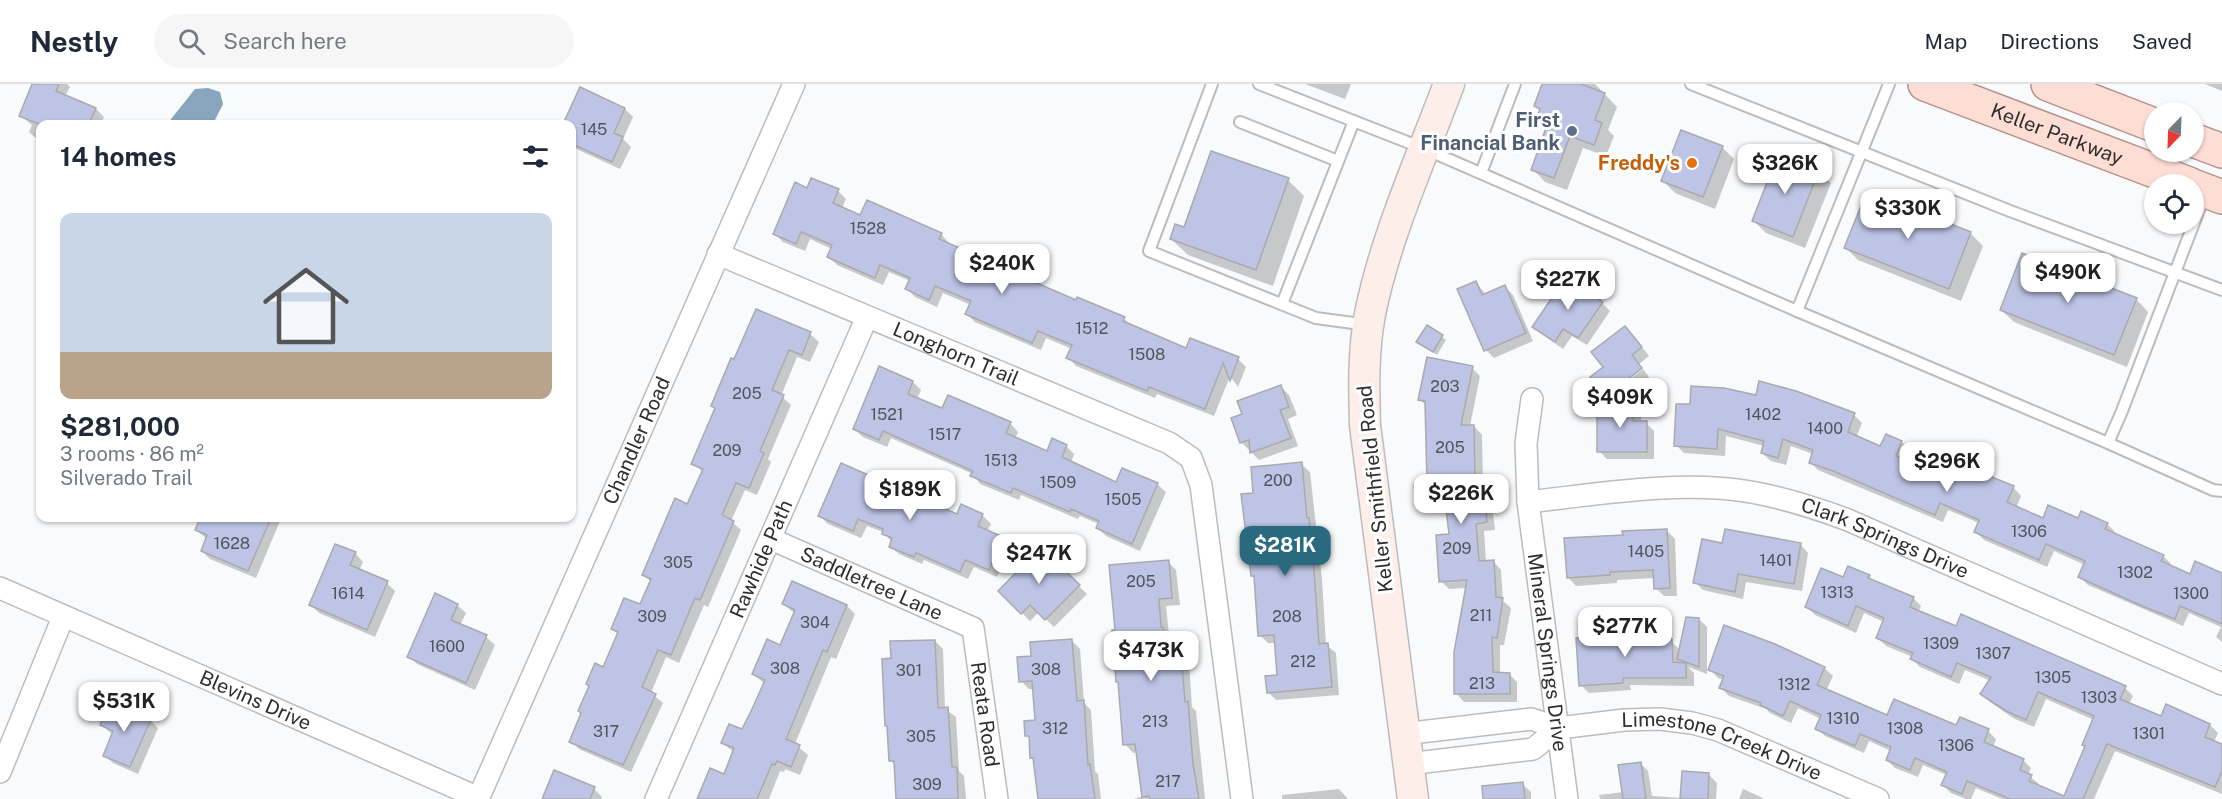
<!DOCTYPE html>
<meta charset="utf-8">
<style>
body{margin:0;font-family:"Public Sans",sans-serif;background:#f6f6f7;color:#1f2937;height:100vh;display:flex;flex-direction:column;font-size:22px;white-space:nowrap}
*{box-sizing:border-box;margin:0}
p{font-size:20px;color:#747a83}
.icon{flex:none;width:33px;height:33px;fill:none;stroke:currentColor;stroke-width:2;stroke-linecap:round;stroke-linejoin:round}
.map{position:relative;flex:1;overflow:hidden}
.panel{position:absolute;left:36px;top:36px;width:540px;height:402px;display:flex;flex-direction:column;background:#fff;border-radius:12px;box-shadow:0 2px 4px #0004}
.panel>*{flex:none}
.needle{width:39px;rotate:203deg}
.tools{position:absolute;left:2144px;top:18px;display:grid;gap:12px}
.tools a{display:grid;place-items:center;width:60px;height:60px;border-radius:50%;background:#fff;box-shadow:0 2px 4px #0004;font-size:30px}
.price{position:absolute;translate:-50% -51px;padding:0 14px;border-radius:12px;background:#fff;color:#222;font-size:20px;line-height:39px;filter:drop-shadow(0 2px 3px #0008)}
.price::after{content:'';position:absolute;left:50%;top:36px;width:18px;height:14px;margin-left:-9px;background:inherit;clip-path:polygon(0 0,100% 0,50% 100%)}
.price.on{background:#2a6a7e;color:#fff}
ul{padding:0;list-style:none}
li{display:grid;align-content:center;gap:12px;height:318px;padding:0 24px}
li+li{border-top:2px solid #e0e1e3}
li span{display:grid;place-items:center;height:186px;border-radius:12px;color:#555}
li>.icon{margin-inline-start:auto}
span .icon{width:108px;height:108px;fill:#fffc;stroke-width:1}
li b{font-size:26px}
h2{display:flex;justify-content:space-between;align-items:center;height:72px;padding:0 24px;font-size:26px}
header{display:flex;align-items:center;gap:36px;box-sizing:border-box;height:84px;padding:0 30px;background:#fff;border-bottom:2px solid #e0e1e3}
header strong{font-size:28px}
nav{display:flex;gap:33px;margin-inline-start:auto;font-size:21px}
.search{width:420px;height:54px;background:#f6f6f7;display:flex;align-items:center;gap:15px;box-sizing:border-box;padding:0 21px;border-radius:33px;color:#747a83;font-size:22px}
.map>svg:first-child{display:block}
</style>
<header>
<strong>Nestly</strong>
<div class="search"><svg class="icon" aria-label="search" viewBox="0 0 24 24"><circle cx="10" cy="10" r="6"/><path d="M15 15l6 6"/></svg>Search here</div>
<nav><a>Map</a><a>Directions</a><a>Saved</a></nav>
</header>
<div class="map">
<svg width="2222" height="715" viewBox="0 0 2222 715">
<rect width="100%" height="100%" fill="#f9fafc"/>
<path fill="#89a5be" d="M208,4L220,8L223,20L213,40H167L195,5Z"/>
<g fill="#0003">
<path d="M34,0H67L70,3L65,12L96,25L104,33L101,40H40V57L38,56L29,48L32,41L20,31Z"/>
<path d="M1305,0H1351L1345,15Z"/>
<path d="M1544,0H1595L1617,23L1608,46L1614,52L1606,72L1583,64L1567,106L1545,98L1533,85L1547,47L1537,36L1540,27L1536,22Z"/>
<path d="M2205,0H2222V7Z"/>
<path d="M581,5L625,25L633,33L623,55L631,63L620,85L572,63V40H565Z"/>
<path d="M1722,63L1734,75L1715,125L1675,109L1663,97Z"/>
<path d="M1818,87L1831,99L1805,164L1766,149L1753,136Z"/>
<path d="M1288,96L1304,112L1273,202L1188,171L1171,155L1185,145Z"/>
<path d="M808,106L838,107L846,115L842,124L861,133L941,150L949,159L948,161L1012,184L1020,192L1077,218L1124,235L1132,242L1187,266L1238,275L1246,283L1238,303L1230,292L1214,332L1157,310L1155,314L1076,282L1068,273L1072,265L1046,254L1041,266L975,238L967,230L971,221L943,209L937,223L915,213L907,205L910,197L889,188L883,201L837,181L829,173L832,165L810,155L805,167L783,158L775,150Z"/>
<path d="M1970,149L1983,162L1961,217L1858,176L1846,164Z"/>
<path d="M1476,198L1486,211L1505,203L1513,211L1533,257L1494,274L1486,266Z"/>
<path d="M2136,215L2148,228L2127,283L2014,238L2001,226Z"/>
<path d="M1602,219L1610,227L1587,261L1572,252L1563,265L1543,251L1534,243Z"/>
<path d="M756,227L810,250L819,258L810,278L797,273L781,312L791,321L768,375L771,378L757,411L745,406L731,437L741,446L708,523L704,521L679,579L666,573L651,609L663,619L631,688L579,665L571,657L619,551L613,545L640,522L651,498L644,491L688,422L703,388L693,379Z"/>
<path d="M1428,243L1446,256L1437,271L1418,258Z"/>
<path d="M1633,252L1649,272L1639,280L1641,283L1605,311V315L1643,285L1649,293L1613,321H1632L1641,329V339H1646L1654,347V375H1607L1599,367L1601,321L1599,318V301L1605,283Z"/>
<path d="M1472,284L1480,292L1470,342H1474L1482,351L1483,397L1490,404L1495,446L1484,447L1486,478L1493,477L1501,486L1503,517L1511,524L1504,561H1500V590H1509L1517,598V618H1464L1456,609L1467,504L1449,505L1441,497L1450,452L1447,425L1426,427L1418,419L1428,401L1427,323L1420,315Z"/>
<path d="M913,298L921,306L917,315L943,326L1010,339L1018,348L1015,355L1048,369L1066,362L1074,370L1071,379L1117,400H1157L1166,408L1140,467L1106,452L1097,444L1099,440L1080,432L1078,435L1021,411L1019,416L980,400L973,390L891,354L887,363L863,353L854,345Z"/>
<path d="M1281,303L1289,311L1297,331L1288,335L1298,362L1259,376L1241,358L1244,331Z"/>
<path d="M1678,321L1854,331L1862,339L1856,354L1881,364L1902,358L1910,366L1905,377L1937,391L2013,403L2021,412L2016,424L2044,436H2079L2107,440L2115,448L2114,451L2163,472L2171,480L2170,482L2191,492L2222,491V558L2216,553L2221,543L2189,529L2183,542L2088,501L2080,493L2085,481L2054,467L2047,483L1984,456L1976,448L1979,439L1948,426L1943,438L1818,386L1810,378L1813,370L1791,362L1786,381L1771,377L1762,369L1764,362L1726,352L1725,372L1684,369L1676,361Z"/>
<path d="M1301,380L1310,388L1322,495L1326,561L1336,569L1339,611L1276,616L1268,608L1279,592L1276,559H1268L1260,551L1256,495L1252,491L1255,410Z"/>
<path d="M982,431L991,440L987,448L1002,454L1011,463L997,493L974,483L968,495L924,476L922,480L899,470L890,462L892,458L883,448L867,442L861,454L828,440L820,432Z"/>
<path d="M202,434H277L280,437L256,494L210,475L202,467L207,455L196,446Z"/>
<path d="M1667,447L1675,455L1677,512H1664L1656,504L1655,494L1617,496V499L1576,502L1568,493L1624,452Z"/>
<path d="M1800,460L1808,469L1802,507L1746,498L1743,515L1703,506L1695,498L1724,461Z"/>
<path d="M1041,465L1087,510L1054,543L1039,528L1030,537L1000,507Z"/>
<path d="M355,469L363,478L359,487L387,499L395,507L375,553L319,529L310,520Z"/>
<path d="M1168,478L1176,486L1180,521L1166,522L1169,551L1171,555H1180L1188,563L1192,623L1196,627L1205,715H1134L1143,712L1138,668L1133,669L1125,660L1120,600L1117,597V548Z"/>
<path d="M1869,492L1875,499L1913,514L1921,522L1918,528L1956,544L2125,604L2133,612L2129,620L2162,634L2210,641L2218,649L2214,658L2222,662V710L2115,667L2094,715H2002L1976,704L1971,715H1966L1951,709L1943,701L1947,691L1923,681L1918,693L1895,684L1887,676L1891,667L1869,657L1864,669L1825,652L1817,644L1821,635L1798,624L1791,639L1770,629L1766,625L1729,612L1721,604L1724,596L1718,594L1710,585L1824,584L1833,592L1826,607L1888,633L1957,643L1960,635L1988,647L1996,655L1993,664L2023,676L2031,684L2028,691L2039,700L2038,703L2065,714L2086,663L2094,636L2046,615L2034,643L2015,635L1990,618L1982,610L1991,597L1965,586L1959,600L1920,583L1912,575L1913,573L1886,562L1878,554L1884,538L1864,529L1856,549L1815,531L1807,523L1844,495Z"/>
<path d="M784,520L847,522L855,530L836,575L831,573L795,660L808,671L800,691L785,685L784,688L780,687L769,715H699L725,692L734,668L722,659L743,647L765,600L753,590L781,563L795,530Z"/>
<path d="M457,521L466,529L460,541L486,553L495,561L475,606L417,580L409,572Z"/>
<path d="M1699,535L1707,543V590L1688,583L1694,589V602L1630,601L1631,606L1589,609L1581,601L1610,553L1626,538L1634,546L1635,557H1671L1680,566Z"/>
<path d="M935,557L943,565L945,625L956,633L959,687L964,692L966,715H898L896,682L891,677L888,644L886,642L892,576Z"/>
<path d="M1072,557L1080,565L1084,619L1091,626L1095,687L1098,690L1101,715H1039L1034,676L1031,673L1030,655L1027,651L1036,638L1034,605H1029L1021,597L1033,574Z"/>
<path d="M150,636L158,644L138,690L113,679L104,671L113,651L102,641Z"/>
<path d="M1640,679L1648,687L1652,712L1682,714L1709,691L1717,699L1716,715H1600L1599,711L1624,708Z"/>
<path d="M1522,700L1531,708V715H1485Z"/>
<path d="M594,705L602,713L601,715H544Z"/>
<path d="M1339,705L1348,715H1282V711Z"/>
<path d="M1743,705L1761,713L1763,715H1739Z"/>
</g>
<g fill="#bdc4e5" stroke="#aaaaad" stroke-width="1.5">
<path d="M32,0H59L56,7L96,24L89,40H39L19,32Z"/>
<path d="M1542,0H1581L1605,9L1595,36L1602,39L1594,61L1570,52L1554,94L1531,86L1547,41L1535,37L1540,25L1534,22Z"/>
<path d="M580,3L625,24L614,49L623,53L612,78L572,60V40H563Z"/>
<path d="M1681,46L1723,62L1703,113L1661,97Z"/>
<path d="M1211,67L1289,94L1256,186L1170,155L1175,140L1184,143Z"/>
<path d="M1778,70L1819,86L1793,153L1752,137Z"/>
<path d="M811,94L839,105L833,119L860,131L867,116L942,149L939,155L964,166L965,163L1013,183L1011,188L1076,216L1077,213L1125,233L1123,237L1186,264L1190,254L1239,273L1230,297L1223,279L1205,325L1149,303L1147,307L1066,274L1072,261L1038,247L1032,259L965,230L971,217L935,202L929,216L905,205L910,194L880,181L875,194L827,173L832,161L801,148L796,160L773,150L795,98L807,104Z"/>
<path d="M1867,107L1971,148L1949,205L1844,164Z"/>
<path d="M2022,169L2137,214L2114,271L2000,226Z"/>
<path d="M1566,193L1603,218L1578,254L1563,245L1555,258L1532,243Z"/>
<path d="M1476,197L1482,211L1505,201L1526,249L1484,267L1457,205Z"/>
<path d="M756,225L811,248L802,271L789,266L772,306L784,311L760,367L764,369L749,404L736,399L722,431L734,437L700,516L695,514L671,571L658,566L642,603L656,610L623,681L569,658L581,629L578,627L589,602L586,600L595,579L603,583L618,548L611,545L624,514L640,520L651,495L642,491L675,414L687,420L703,385L691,380L715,324L711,322L731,274L734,275Z"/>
<path d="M1427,241L1443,251L1433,268L1416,258Z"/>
<path d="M1625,242L1642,263L1632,271L1642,284L1597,319V301L1590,293L1603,283L1591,268Z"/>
<path d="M1427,273L1473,282L1461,341H1474L1475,395L1483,394L1487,438L1476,440L1479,477L1494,476L1496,513L1503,514L1497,554L1492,553L1493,588L1510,589V610H1454V568L1467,496L1439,498L1436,451L1449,450L1445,417L1416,420L1414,401L1427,400L1425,317L1418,316Z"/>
<path d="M879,282L913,297L908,310L942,324L948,311L1011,338L1006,349L1047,367L1052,354L1067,361L1062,373L1116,398L1122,384L1158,399L1132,460L1096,444L1099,437L1071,425L1070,428L1013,404L1011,409L970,392L973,387L883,347L879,356L853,345Z"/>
<path d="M1759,297L1796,307L1855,329L1848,348L1880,362L1886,350L1902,357L1896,372L1936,389L1942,376L1971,388L1972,385L2014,402L2007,418L2043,434L2048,421L2078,434L2081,427L2108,439L2105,445L2164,471L2161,477L2190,490L2195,477L2222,489V540L2180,522L2175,535L2142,522L2078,493L2085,477L2046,460L2039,476L1974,448L1979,436L1940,419L1935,431L1833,387L1809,379L1813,366L1783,355L1778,374L1761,369L1764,357L1718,345L1717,365L1674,362L1676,320H1690L1691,302L1724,304L1756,311Z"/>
<path d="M1281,301L1289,323L1280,326L1291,354L1250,369L1249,356L1240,359L1231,334L1242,330L1237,317Z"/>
<path d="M1597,319L1633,320V337H1647V368H1597Z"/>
<path d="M1302,378L1307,434H1309L1314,486L1319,560L1328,559L1332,603L1267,609L1265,592L1277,591L1274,551L1258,552L1254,492H1251L1241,410L1253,409L1251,383Z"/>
<path d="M841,379L957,430L961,420L983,430L978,442L1003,453L989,486L965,476L960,488L916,469L914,473L889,463L892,454L882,450L883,445L858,435L853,447L818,432Z"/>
<path d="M200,434H271L248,487L201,467L207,451L195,446Z"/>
<path d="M1667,445L1670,504L1654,505L1653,486L1610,488V491L1567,494L1564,454L1623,451L1622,447Z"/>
<path d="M1725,445L1801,459L1794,500L1738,490L1735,508L1693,499L1702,455L1722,459Z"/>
<path d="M335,460L356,468L350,481L388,497L367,546L309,521Z"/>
<path d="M1041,463L1080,501L1045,536L1030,521L1021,530L998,507Z"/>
<path d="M1169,476L1172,514L1159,515L1161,543H1163L1164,554L1180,553L1185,618L1188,617L1193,680L1199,715H1150L1149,712L1142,713L1135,660L1123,661L1118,598H1116L1112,546H1115L1109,481Z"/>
<path d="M1848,482L1870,491L1868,494L1914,513L1910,523L1956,542L1961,530L2126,602L2120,615L2161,632L2166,620L2210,640L2205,653L2222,660V687L2215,703L2107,660L2083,715H2010L1967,697L1962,710L1941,701L1947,688L1915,674L1910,686L1886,676L1891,663L1860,650L1855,662L1815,645L1821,631L1790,617L1783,632L1760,621L1761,619L1719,604L1724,592L1708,586L1724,541L1775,560L1825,583L1817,601L1887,631L1894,615L1956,641L1960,633L1989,645L1984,658L2024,675L2020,686L2032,691L2029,697L2064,712L2085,662L2082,661L2094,632L2038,608L2026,636L2006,627L1980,610L1991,593L1957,579L1951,593L1910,575L1913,569L1876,554L1884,534L1856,522L1848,542L1805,523L1821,484L1843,493Z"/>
<path d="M792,497L847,521L827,568L823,566L786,655L800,661L791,683L777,677L775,681L772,680L757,715H697L710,684L724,690L734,664L721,659L729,640L742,645L752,625L765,596L752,590L767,555L780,561L795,526L782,520Z"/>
<path d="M435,509L458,520L451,536L487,551L466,599L407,573Z"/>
<path d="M1686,533L1699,534V583L1677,575Z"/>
<path d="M1627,537L1628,555H1672L1673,578L1686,579V594H1623V599L1579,602L1576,554L1608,551L1607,538Z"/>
<path d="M1072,555L1077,617L1084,616L1088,681L1090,680L1095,715H1038L1033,674H1030L1029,652H1025L1024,637L1035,636L1032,597L1019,598L1017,573L1031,572L1030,558Z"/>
<path d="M935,556L938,624L948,623L952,683H957L958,715H896L894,677H889L887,642H885L882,575L891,574L890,557Z"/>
<path d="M110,617L151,635L130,683L103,672L113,647L100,641Z"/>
<path d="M1641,678L1646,715H1623L1618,681Z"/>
<path d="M554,686L595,703L590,715H542Z"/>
<path d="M1682,687L1709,689L1708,715H1680Z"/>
<path d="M1523,698L1525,715H1483L1482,702Z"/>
</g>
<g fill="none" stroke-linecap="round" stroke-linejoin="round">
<g stroke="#bbbcbe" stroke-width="14">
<g id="service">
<path d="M1212,0L1149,167L1316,234L1368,241"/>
<path d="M1259,0L1425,65L1797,227L2108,359L2122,327L2205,110"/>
<path d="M1691,0L2010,127L2222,206"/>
<path d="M1240,38L1338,77"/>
<path d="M1481,89L1515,0"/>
<path d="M1282,220L1354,37"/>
<path d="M1797,227L1889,0"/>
<path d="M2108,359L2213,406L2222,407"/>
</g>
</g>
<g stroke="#bbbcbe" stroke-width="24">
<g id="minor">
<path id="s1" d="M718,170L1169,359L1191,374L1201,401L1242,715"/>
<path id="s2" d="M1532,315L1526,359L1528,418L1567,715"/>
<path id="s3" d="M1528,418C1599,410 1680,396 1751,408C1785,414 1816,424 1848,436L2222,600"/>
<path id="s4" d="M771,455L973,544L997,715"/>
<path id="s5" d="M0,504L479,714"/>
<path id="s6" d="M1403,650L1531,635L1559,644L1624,636L1660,635L1692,639L1718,646L1878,715"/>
<path d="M1408,680L1533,665L1559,644"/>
<path d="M0,688L63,533"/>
<path id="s7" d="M478,715L794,0"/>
<path id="s8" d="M656,715L867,233"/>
</g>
</g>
<g stroke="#bbbcbe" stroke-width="33">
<path id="secondary" d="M1413,715L1365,341C1364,304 1363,267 1370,230C1386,151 1421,75 1449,0"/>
</g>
<g stroke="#b59189" stroke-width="36">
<g id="primary">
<path id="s9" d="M1925,0L2189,100"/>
<path d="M2048,0L2154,41"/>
<path d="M2193,56L2222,67"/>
<path d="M2193,102L2222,113"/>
</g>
</g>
<use href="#service" stroke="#fff" stroke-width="10"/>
<use href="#minor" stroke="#fff" stroke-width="21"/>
<use href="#secondary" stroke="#feeeea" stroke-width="30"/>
<use href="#primary" stroke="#feddd5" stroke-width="33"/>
</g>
<circle fill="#5c6f8a" stroke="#fff" stroke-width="2" cx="1572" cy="47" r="6"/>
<circle fill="#e8710a" stroke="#fff" stroke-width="2" cx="1692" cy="79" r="6"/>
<g text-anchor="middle" stroke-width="6" stroke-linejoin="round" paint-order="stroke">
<g font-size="16" fill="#52545c">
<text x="594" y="51">145</text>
<text x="868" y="150">1528</text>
<text x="1092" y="250">1512</text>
<text x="1147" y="276">1508</text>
<text x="1445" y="308">203</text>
<text x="747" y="315">205</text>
<text x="887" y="336">1521</text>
<text x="1763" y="336">1402</text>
<text x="1825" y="350">1400</text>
<text x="945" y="356">1517</text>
<text x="1450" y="369">205</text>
<text x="727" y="372">209</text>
<text x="1001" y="382">1513</text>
<text x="1278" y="402">200</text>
<text x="1058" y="404">1509</text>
<text x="1123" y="421">1505</text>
<text x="2029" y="453">1306</text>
<text x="232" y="465">1628</text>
<text x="1457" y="470">209</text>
<text x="1646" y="473">1405</text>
<text x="1776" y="482">1401</text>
<text x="678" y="484">305</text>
<text x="2135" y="494">1302</text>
<text x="1141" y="503">205</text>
<text x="1837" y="514">1313</text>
<text x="348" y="515">1614</text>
<text x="2191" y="515">1300</text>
<text x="1481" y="537">211</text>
<text x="652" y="538">309</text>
<text x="1287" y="538">208</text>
<text x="815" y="544">304</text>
<text x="1941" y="565">1309</text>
<text x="447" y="568">1600</text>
<text x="1993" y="575">1307</text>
<text x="1303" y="583">212</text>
<text x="785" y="590">308</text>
<text x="1046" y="591">308</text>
<text x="909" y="592">301</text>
<text x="2053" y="599">1305</text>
<text x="1482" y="605">213</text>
<text x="1794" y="606">1312</text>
<text x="2099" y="619">1303</text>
<text x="1843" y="640">1310</text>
<text x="1155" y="643">213</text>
<text x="1055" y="650">312</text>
<text x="1905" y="650">1308</text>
<text x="606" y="653">317</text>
<text x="2149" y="655">1301</text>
<text x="921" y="658">305</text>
<text x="1956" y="667">1306</text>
<text x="1168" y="703">217</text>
<text x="927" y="706">309</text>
</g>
<g font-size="20" font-weight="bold" fill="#4e5e75" stroke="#fff" text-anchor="end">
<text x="1560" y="43">First<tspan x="1560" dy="23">Financial Bank</tspan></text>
</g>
<g font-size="20" fill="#2e2e2f" stroke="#fff">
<text dy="7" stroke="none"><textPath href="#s9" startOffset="141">Keller Parkway</textPath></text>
<text dy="7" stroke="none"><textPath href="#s1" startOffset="258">Longhorn Trail</textPath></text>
<text dy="7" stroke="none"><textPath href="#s7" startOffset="392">Chandler Road</textPath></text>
<text transform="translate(1375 405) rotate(-96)" y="7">Keller Smithfield Road</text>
<text dy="7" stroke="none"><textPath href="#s3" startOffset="366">Clark Springs Drive</textPath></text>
<text dy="7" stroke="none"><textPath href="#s8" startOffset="262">Rawhide Path</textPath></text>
<text dy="7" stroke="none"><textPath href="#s4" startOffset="110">Saddletree Lane</textPath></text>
<text dy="7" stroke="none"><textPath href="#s2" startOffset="255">Mineral Springs Drive</textPath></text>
<text dy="7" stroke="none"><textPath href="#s5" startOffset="279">Blevins Drive</textPath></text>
<text dy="7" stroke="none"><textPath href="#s4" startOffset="308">Reata Road</textPath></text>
<text dy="7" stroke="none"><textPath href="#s6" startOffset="326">Limestone Creek Drive</textPath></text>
</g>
<g font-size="20" font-weight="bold" fill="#c56008" stroke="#fff" text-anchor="end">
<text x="1680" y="86">Freddy's</text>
</g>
</g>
</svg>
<div class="tools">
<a><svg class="needle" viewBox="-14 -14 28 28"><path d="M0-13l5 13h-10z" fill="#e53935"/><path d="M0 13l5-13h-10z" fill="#747a83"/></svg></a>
<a><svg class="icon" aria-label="locate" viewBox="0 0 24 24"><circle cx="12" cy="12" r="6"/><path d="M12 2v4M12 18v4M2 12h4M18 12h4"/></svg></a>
</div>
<b class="price" style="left:1785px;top:111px">$326K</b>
<b class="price" style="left:1908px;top:156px">$330K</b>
<b class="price" style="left:1002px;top:211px">$240K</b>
<b class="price" style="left:2068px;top:220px">$490K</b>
<b class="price" style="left:1568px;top:227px">$227K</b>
<b class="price" style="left:1620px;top:345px">$409K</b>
<b class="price" style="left:1947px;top:409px">$296K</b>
<b class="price" style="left:910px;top:437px">$189K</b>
<b class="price" style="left:1461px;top:441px">$226K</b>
<b class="price on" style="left:1285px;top:493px">$281K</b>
<b class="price" style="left:1039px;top:501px">$247K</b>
<b class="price" style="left:1625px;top:574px">$277K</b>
<b class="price" style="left:1151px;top:598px">$473K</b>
<b class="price" style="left:124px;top:649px">$531K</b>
<section class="panel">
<h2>14 homes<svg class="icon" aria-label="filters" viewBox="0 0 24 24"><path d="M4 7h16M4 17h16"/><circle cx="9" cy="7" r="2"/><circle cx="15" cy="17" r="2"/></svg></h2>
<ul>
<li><span style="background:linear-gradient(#c9d6e8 75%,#b9a48a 0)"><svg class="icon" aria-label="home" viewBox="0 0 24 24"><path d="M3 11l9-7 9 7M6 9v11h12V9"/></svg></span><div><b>$281,000</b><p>3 rooms · 86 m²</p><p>Silverado Trail</p></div></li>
</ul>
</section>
</div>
